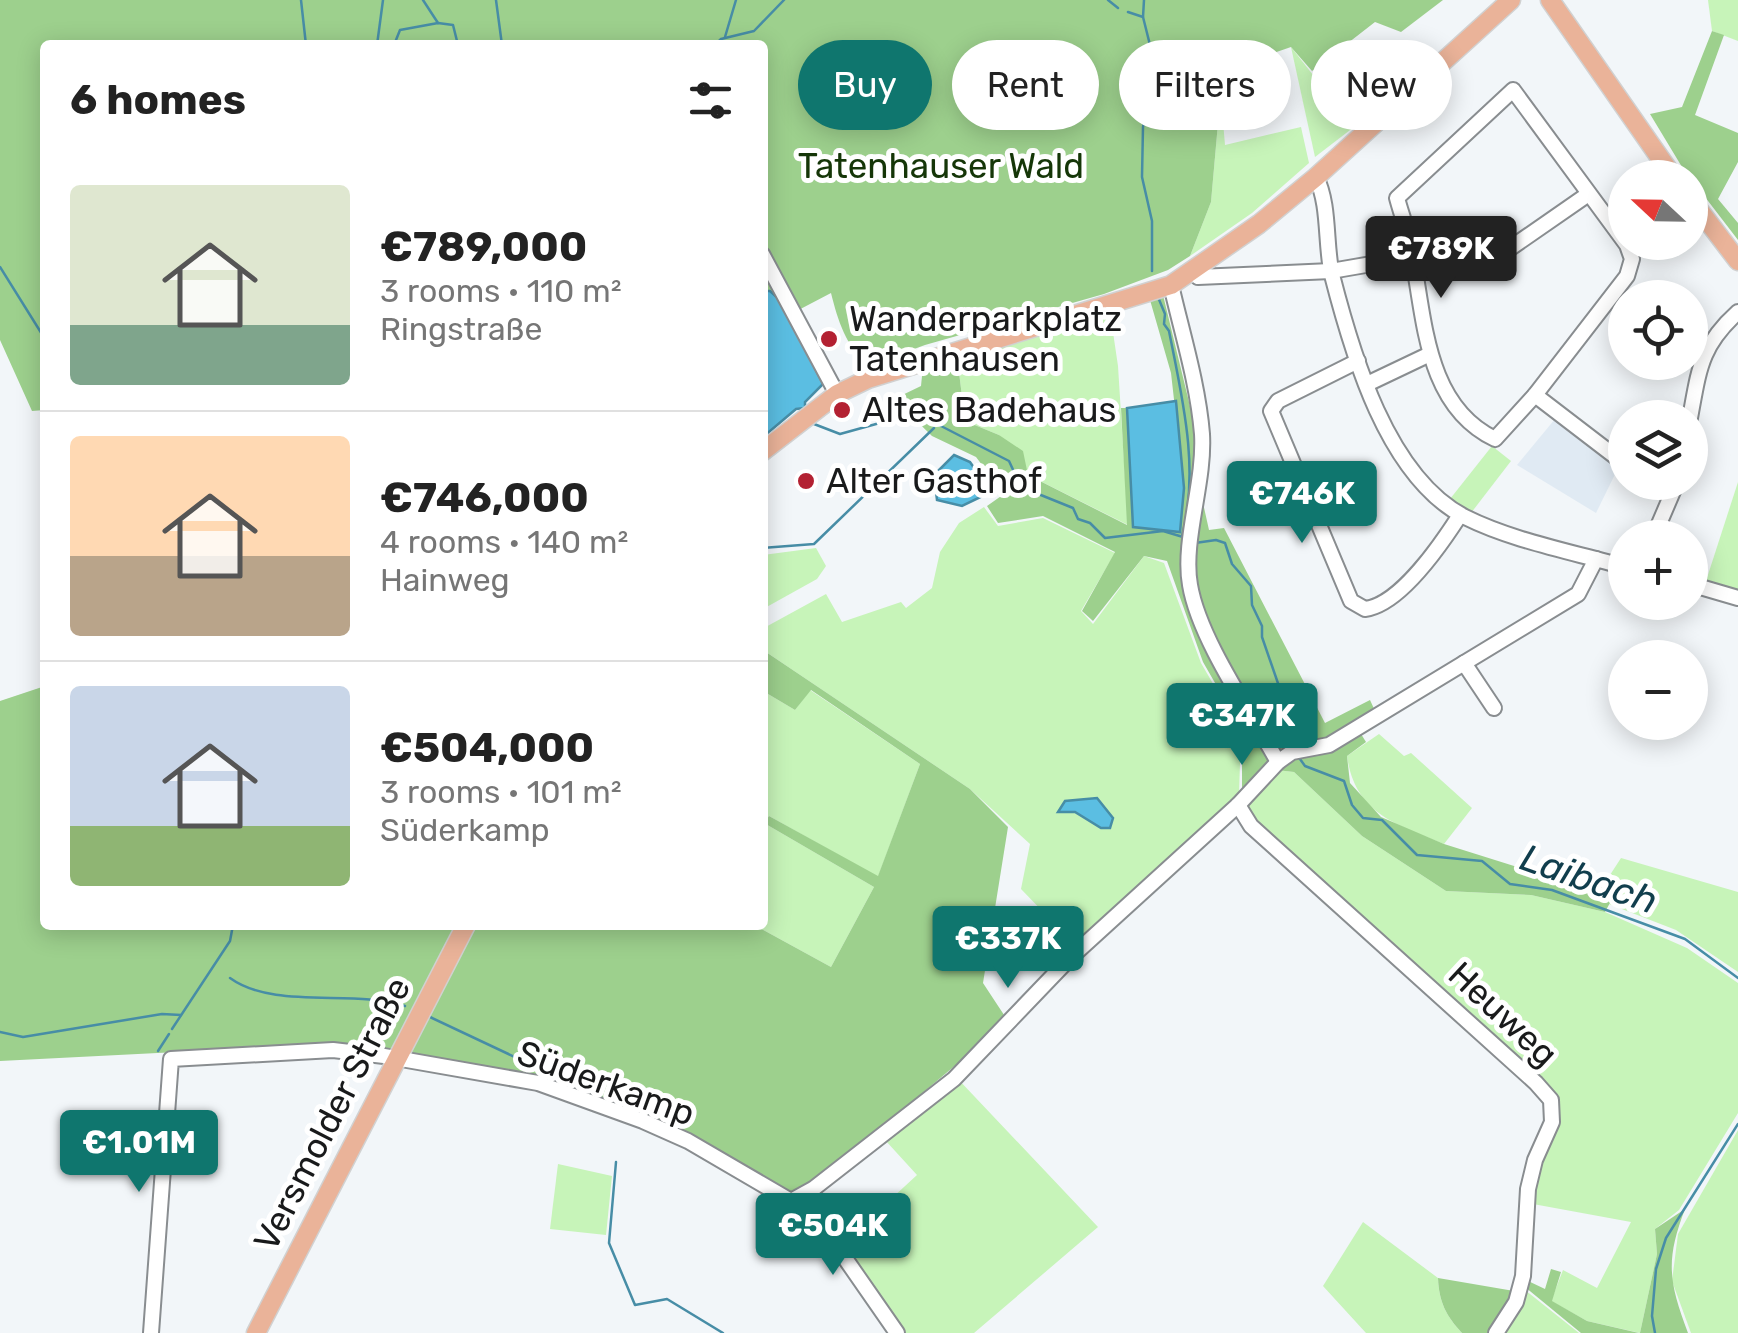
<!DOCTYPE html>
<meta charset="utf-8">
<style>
body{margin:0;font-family:Rubik,sans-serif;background:#f6f6f6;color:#222;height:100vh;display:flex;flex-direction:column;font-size:38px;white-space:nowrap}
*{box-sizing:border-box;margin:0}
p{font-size:32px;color:#767676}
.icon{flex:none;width:55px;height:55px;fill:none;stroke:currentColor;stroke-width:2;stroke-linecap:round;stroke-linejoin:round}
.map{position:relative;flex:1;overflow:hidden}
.panel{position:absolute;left:40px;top:40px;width:728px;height:890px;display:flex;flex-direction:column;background:#fff;border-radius:10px;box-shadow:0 5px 25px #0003}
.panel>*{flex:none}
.guide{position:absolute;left:798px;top:40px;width:790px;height:90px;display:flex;gap:20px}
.needle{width:65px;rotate:292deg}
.buttons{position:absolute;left:1608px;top:160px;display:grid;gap:20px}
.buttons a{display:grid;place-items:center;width:100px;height:100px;border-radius:50%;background:#fff;box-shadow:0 5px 25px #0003;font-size:50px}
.price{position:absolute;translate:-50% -85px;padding:0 22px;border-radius:10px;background:#0f766e;color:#fff;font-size:32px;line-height:65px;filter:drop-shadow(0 2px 5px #0008)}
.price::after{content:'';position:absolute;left:50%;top:60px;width:30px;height:22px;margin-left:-15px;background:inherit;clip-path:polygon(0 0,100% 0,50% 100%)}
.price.active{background:#222;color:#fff}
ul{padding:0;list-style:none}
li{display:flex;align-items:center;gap:30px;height:250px;padding:0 30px}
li+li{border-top:2px solid #e0e0e0}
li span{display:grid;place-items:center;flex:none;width:280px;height:200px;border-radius:10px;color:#555}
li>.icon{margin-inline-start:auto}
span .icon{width:120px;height:120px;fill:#fffc;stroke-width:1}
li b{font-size:42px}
h2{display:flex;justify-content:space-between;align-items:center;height:120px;padding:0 30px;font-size:42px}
.tag{padding:0 35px;border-radius:45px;background:#fff;box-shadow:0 5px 25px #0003;font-size:35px;line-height:90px}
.tag.active{background:#0f766e;color:#fff}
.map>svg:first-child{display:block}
</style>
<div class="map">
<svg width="1738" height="1333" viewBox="0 0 1738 1333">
<rect width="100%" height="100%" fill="#f2f6f9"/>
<path fill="#e0eaf3" d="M1555,419L1620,464L1596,513L1517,465Z"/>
<g fill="#c7f4b9">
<path d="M1708,0H1738V41L1712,31Z"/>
<path d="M1291,47L1354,127L1315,157Z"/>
<path d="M1222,110L1225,145L1301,127L1309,163L1252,213L1190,256L1211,202L1219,112Z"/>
<path d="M1110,312L1118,366L1128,525L1028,475L999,435L965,421L957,356Z"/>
<path d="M1492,446L1511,461L1471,513L1450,499Z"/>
<path d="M1738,482V593L1705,584Z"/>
<path d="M984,507L998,526L1043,518L1115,553L1081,611L1093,624L1144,556L1164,563L1201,663L1241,732L1239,795L1077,947L1021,889L1030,844L970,789L763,650L762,629L826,594L842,622L901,602L906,608L932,588L940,552L959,523Z"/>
<path d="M816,548L826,566L817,579L763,609V555Z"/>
<path d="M810,690L920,764L878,877L769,816L764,823L874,887L831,967L754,925H762L763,691L795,710Z"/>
<path d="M1379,734L1404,756L1411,753L1472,808L1444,844C1396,824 1355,814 1347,756Z"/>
<path d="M1276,770L1294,772L1362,836L1446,891L1531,895L1605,912L1687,948L1738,983V1113L1679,1210L1655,1229L1657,1254L1640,1333L1587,1321L1551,1301L1563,1270L1597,1288L1631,1222L1533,1204L1536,1166L1558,1105L1254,824L1245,811L1247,801Z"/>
<path d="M1621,858L1738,892V972L1676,930L1609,904L1617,890L1610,875Z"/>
<path d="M957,1078L1098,1227L974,1333H902L842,1244L917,1175L885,1140Z"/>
<path d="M1738,1130V1333H1691L1672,1281L1678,1234Z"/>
<path d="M558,1164L612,1176L606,1235L550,1229Z"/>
<path d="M1363,1222L1438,1278C1439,1302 1446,1316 1462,1333H1366L1323,1286Z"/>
<path d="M1525,1290L1579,1333H1503Z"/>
</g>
<g fill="#9dd08d">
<path d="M0,0H1443L1401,32L1375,22L1312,71L1291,47L1235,66L1219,112L1211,202L1190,256L1168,270L1104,294L925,345L868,366C846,346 838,321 831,293L789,315L770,291H763L762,45H45V410L32,411L0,340Z"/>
<path d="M1712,31L1724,35L1695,115L1738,133V162L1718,199L1738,223V240L1682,167L1650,114L1682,107Z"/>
<path d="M1163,295L1197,435L1196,501L1203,503L1209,530L1224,528L1325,723L1370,700L1376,713L1328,741L1288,748L1242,794V730L1203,662L1167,561L1144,556L1093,621L1082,611L1115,552L1043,516L998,523L987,506L1004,494L976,457L932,436L894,399L921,386L923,366L957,356L965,421L999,435L1023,451L1028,475L1127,525L1121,408H1127L1133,526L1184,488L1171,373L1150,300Z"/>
<path d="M763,650L970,789L1008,827L983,983L1008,1021L818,1181L790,1193L634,1113L411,1056L408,1050L389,1052L332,1044L0,1061V701L45,686V925H754L831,967L874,887L764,823L769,816L878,876L920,764L811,690L795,710L763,691Z"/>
<path d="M1361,734L1366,742L1347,756L1350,783L1381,817L1444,844L1597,892L1610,875L1617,890L1605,912L1531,895L1446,891L1362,836L1294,772L1276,770L1294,757Z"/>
<path d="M1685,1209C1665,1261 1669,1282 1688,1333H1640L1657,1254L1655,1229Z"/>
<path d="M1551,1269L1561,1272L1552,1301L1587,1321L1639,1333H1581L1525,1287L1526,1280L1545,1289Z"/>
<path d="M1438,1278L1514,1291L1487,1333H1462C1446,1316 1439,1302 1438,1278Z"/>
</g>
<g fill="#5bbee2" stroke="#478da6" stroke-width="2.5">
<path d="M763,291H770L780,300L823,384L805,402V408L796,409L763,437Z"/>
<path d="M1176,401L1184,488L1180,532L1133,527L1127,408Z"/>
<path d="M954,455L970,462L991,492L962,506L937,500L934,475Z"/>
<path d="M1097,798L1113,818L1110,828H1101L1075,812H1058L1065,801Z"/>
</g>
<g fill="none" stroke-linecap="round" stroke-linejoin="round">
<g stroke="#478da6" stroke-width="2.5">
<path d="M301,0L306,45"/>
<path d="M423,0L438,23"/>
<path d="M496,0L502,45"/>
<path d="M1108,0L1118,8"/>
<path d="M1128,12L1143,17L1150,45L1151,85L1143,127L1142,177L1152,221V271"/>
<path d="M1143,17L1144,0"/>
<path d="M725,37L736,0"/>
<path d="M377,45L383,0"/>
<path d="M394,45L400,30L438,23L453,25L458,45"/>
<path d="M715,45L721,39L754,31L784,0"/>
<path d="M0,267L45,339"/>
<path d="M1158,297L1165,314L1164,324L1169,331C1182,397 1200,469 1182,536"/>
<path d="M814,424L840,434L905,416L941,426L1009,461L1021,487L1073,508L1078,519L1090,523L1105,538L1163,531L1183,537"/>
<path d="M1195,543L1216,540L1225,543L1232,564L1251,586L1252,605L1262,626V637L1291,721L1295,747"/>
<path d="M762,548L814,544L934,428"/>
<path d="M1300,759L1305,766L1344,781L1352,805L1363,818L1382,820L1417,855L1482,861L1510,884L1552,890L1685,939L1738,978"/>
<path d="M230,978C274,1010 354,989 405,1006"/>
<path d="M430,1017L608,1101"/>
<path d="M172,1029L230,941L233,925"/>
<path d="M0,1032L23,1037L162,1014L181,1015"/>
<path d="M158,1051L169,1034"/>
<path d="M616,1162L609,1243L635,1305L667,1299L723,1333"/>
<path d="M1655,1333L1652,1316L1656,1269L1666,1238L1738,1124"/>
</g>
<g stroke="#898d90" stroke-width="18">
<g id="minor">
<path d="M1513,90L1627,245L1632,259L1627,276L1535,395L1495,439C1422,404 1425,311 1410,244C1407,229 1401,213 1397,198Z"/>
<path d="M1316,177C1330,205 1325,244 1332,275C1352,353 1387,477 1465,517C1513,541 1573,552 1625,567"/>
<path d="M762,254L837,394"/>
<path d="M1194,271L1198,277L1331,271L1412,257L1499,256L1587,195"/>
<path d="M1171,285C1182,333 1198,384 1202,434C1205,483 1182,541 1190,585C1199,639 1251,713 1278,762"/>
<path d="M1358,361L1278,401L1271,411L1351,601L1365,609C1400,605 1442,543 1460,515"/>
<path d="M1367,384L1430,354"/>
<path d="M1535,395L1625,464"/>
<path d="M1690,418C1699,370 1700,346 1738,312"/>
<path d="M1653,538L1677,482"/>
<path d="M1690,584L1738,598"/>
<path d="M1464,663L1494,708"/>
<path d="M1238,805L1251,826L1536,1083L1551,1100L1552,1122L1535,1160L1528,1189L1523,1276L1516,1302L1496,1333"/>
<path d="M793,1200L813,1189L954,1079L1071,957L1238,805L1278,762L1292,752L1329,745L1578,594L1596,559"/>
<path d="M151,1333L171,1059L333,1050L384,1056L538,1083L643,1121L688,1141L815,1215L897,1333"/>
</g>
</g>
<g stroke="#d1d1d1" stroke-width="21">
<g id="major">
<path d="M1550,0L1674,178"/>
<path d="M1690,198L1738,261"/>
<path d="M762,452L837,394L868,379L1171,285L1259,224L1316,177L1511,0"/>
<path d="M256,1333L466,925"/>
</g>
</g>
<use href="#minor" stroke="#fff" stroke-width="14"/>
<use href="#major" stroke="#eab399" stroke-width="18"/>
</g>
<g fill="#b32132" stroke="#fff" stroke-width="4">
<circle cx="829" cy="339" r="10"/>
<circle cx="842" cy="410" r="10"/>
<circle cx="806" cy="481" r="10"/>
</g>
<g text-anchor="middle" stroke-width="10" stroke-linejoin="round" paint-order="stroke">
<g font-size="35" fill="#153608" stroke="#fff">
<text x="941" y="178">Tatenhauser Wald</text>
</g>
<g font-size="35" fill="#191a1b" stroke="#fff" text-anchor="start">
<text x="849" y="331">Wanderparkplatz<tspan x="849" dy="40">Tatenhausen</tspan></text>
<text x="862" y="422">Altes Badehaus</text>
<text x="826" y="493">Alter Gasthof</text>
</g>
<g font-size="35" fill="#191a1b" stroke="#fff">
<text transform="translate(1503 1014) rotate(43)" y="12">Heuweg</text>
<text transform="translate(606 1083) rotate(20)" y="12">Süderkamp</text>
<text transform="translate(332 1114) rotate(-63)" y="12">Versmolder Straße</text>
</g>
<g font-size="38" font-style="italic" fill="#113e4d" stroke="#fff">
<text transform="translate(1589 879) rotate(19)" y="13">Laibach</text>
</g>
</g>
</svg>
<div class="buttons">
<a><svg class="needle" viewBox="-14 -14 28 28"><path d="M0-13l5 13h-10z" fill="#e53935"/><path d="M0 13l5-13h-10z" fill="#767676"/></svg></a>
<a><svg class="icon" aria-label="locate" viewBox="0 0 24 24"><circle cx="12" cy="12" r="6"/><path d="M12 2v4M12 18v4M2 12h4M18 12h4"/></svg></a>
<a><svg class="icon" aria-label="layers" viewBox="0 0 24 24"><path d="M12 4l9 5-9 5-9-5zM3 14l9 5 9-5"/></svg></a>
<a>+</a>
<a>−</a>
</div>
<b class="price active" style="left:1441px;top:301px">€789K</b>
<b class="price" style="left:1302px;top:546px">€746K</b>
<b class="price" style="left:1242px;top:768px">€347K</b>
<b class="price" style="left:1008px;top:991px">€337K</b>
<b class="price" style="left:139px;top:1195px">€1.01M</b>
<b class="price" style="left:833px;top:1278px">€504K</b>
<div class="guide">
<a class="tag active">Buy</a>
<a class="tag">Rent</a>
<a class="tag">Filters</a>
<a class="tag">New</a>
</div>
<section class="panel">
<h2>6 homes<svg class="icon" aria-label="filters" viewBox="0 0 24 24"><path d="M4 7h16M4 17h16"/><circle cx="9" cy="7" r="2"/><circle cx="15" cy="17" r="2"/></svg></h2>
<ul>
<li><span style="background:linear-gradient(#dfe7d0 70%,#7fa58c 0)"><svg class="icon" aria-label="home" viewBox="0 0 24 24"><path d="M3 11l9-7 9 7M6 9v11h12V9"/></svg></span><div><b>€789,000</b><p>3 rooms · 110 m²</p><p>Ringstraße</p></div></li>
<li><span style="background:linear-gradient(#ffd9b3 60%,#b9a48a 0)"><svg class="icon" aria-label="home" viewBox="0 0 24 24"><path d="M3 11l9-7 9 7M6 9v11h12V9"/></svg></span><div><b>€746,000</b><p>4 rooms · 140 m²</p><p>Hainweg</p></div></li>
<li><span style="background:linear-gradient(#c9d6e8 70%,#8fb573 0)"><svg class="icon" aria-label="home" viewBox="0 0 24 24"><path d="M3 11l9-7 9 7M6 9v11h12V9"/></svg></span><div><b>€504,000</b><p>3 rooms · 101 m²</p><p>Süderkamp</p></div></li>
</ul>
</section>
</div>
